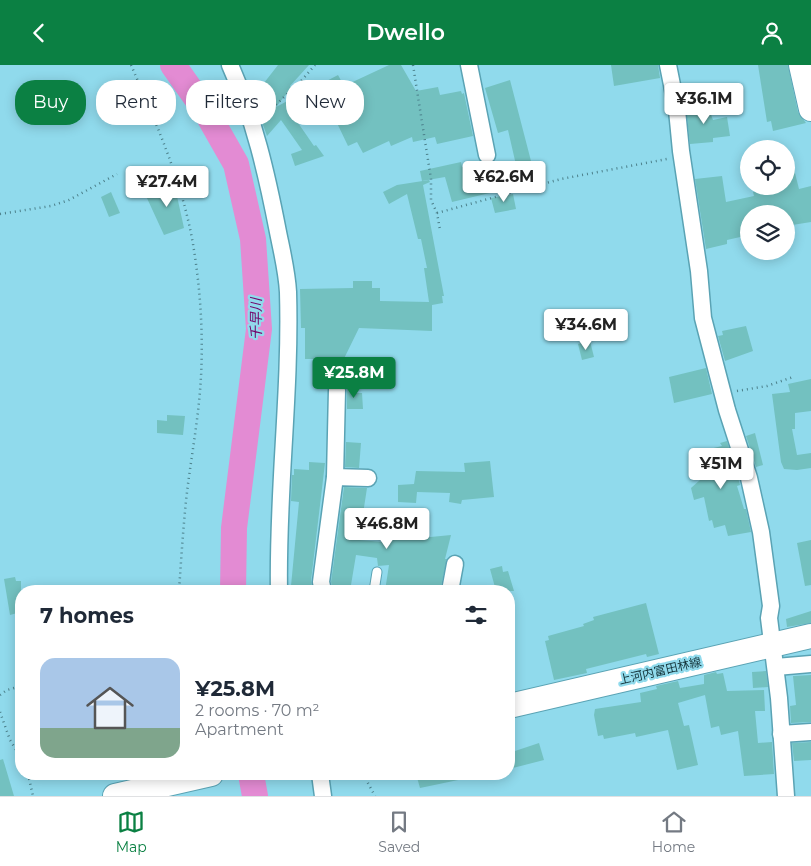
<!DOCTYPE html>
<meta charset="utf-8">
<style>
body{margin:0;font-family:Montserrat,"Noto Sans JP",sans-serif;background:#f6f6f7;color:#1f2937;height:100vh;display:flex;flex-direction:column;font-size:19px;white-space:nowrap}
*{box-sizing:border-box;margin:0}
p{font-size:16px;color:#747a83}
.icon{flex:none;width:28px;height:28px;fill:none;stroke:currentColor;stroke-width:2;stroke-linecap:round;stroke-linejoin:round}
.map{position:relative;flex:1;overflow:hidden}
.side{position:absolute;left:15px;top:520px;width:500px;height:195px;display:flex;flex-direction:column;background:#fff;border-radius:20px;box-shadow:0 2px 12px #0003}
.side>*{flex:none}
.guide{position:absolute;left:15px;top:15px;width:500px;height:45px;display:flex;gap:10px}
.fabs{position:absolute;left:740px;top:75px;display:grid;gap:10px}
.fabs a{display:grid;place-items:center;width:55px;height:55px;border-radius:50%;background:#fff;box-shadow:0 2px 12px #0003;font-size:25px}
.price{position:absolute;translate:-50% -42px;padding:0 11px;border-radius:5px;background:#fff;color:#222;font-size:16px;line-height:32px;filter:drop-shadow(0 1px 2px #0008)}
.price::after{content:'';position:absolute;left:50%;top:30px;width:15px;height:11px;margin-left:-8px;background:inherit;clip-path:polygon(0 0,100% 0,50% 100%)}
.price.on{background:#0b8043;color:#fff}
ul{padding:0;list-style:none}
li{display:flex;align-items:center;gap:15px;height:125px;padding:0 25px}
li+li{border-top:1px solid #e0e1e3}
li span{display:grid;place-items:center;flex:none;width:140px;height:100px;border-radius:15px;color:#555}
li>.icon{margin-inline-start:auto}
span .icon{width:60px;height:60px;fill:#fffc;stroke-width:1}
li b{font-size:21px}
h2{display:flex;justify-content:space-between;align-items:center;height:60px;padding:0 25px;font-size:21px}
.pill{padding:0 18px;border-radius:20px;background:#fff;box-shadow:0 2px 12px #0003;font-size:18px;line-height:45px}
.pill.on{background:#0b8043;color:#fff}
header{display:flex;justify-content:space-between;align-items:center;height:65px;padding:0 25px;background:#0b8043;color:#fff;font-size:22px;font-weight:600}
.menu{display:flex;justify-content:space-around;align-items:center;height:70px;border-top:1px solid #e0e1e3;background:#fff;font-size:14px;color:#747a83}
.menu a{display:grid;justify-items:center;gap:2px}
.menu .on{color:#0b8043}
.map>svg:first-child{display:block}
</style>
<header><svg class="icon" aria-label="back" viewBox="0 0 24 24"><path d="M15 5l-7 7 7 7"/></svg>Dwello<svg class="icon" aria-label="person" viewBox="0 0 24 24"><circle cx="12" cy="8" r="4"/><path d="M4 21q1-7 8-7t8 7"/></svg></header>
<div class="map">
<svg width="811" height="731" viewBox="0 0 811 731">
<rect width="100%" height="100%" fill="#90daec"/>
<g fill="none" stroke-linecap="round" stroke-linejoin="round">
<g stroke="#e38bd3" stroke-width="26">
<path d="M173,0L207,48L236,99L253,174L259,264L234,463L233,526"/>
<path d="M251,709L255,731"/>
</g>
</g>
<g fill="#73c1c0">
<path d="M278,0H309L290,21L291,23L276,42L297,31L306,44L294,52L314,81L316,80L324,91L295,101L291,89L302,85L281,55L267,71L253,32Z"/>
<path d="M389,0H401L416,26L438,22L440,30L461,26L462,29L464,28L473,71L437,79L435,72L413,77L412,72L391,81L389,76L363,88L357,77L348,81L337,58L340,56L319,20L338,10L344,21Z"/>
<path d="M611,0H658L660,13L614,21Z"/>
<path d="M758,0H788L798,47L806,58L773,66L771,56L767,57Z"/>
<path d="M510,15L531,96L516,100L508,65L498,68L485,23Z"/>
<path d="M695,34L697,46L709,44L713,55L727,52L730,71L713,73V77L690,79L685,35Z"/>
<path d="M786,92H791L799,124L811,121V157L786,161V149H749V170L727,175V179L706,184L695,114L722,111L726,137L754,131L753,127L786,121Z"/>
<path d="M461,97L462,102L473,100L474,107L493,102L498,126L452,137L445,112L422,116L420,106Z"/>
<path d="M173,113L184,163L164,170L146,131L164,122L162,117Z"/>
<path d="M429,115L430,117L423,120L444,231H442L443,238L432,240V266L359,263L334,314L323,313L325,294H305V263H301L300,224L353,223V216H372V223H380V236L429,237L424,203H427L421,174H418L407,129L389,139L383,127L397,120Z"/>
<path d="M111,127L120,148L109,152L101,132Z"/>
<path d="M513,129L516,144L495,148L491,133Z"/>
<path d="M746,261L753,286L725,296L718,271L723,270L722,266Z"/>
<path d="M590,276L594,292L582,295L578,279Z"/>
<path d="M706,303L712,329L674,338L669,312Z"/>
<path d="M811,314V346L795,348V364H792L797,390L811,388V403L797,405L784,404L781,397L772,329L790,327L788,319Z"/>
<path d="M347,323H356V328H362L363,344H347Z"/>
<path d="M167,350L185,351L183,370L157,368V355L167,356Z"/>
<path d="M755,368L763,400L756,402L746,371Z"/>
<path d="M727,376L739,416L740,420L737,421L744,444H746L751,467L728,471L725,460L714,463L712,455L709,456L704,432L694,435L691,423L700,415L693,388L722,381L720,378Z"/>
<path d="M346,377L361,378L359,403L345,402Z"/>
<path d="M490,396L494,432L462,435L461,439L449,437L450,428L417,427L416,438L398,437V420L414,419L416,406L465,407L464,398Z"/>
<path d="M309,397L325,398L311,516L312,522L291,521L299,437L291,436L292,410H294V404L309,405Z"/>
<path d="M344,422L367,423L359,475L383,477L385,451H388V443L402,444L400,475L451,470L445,494H447L440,526H385L389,500L378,501L377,493L356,490L350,526L333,525L331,517Z"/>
<path d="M811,475V520L805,521L797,478Z"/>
<path d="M502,501L503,507L508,506L514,526H496L490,504Z"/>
<path d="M15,512L16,516H21V547L10,550L4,514Z"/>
<path d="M646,538L659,589L647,592L646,589L586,604L587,608L554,615L545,576L549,575L548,571L584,561L583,559L594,555L593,552Z"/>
<path d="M811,546V558L787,562L786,554Z"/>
<path d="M766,606L768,622L753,623L752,607Z"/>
<path d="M716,607L717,609L723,608L727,626L764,625L765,646H755L758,678L772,677L774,709L744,711L738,666L721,670L719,661L711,663L705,630L678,638L684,661L689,660L698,700L677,705L668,665L636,672L635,668L604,674L603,670L598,671L594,650L595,644L641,637L640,628L657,624L656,621L678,616L680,623L704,619V610Z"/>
<path d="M811,610V657L791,658L790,641L796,640L793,611Z"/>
<path d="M811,677V695L794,696L792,678Z"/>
<path d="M539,678L544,695L509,704V688Z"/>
<path d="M3,694L14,731H0V695Z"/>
<path d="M416,709H463V714L420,723Z"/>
</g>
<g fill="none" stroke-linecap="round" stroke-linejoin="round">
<g stroke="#5aa3b4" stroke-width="11">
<path id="service" d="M374,526L377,507"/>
</g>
<g stroke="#5aa3b4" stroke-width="19">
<g id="minor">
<path d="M230,0C254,53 267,110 278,167C282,187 287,207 288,227C291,327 277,426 279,526"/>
<path d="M469,0L487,90"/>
<path d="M668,0L677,45L681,86L699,206L703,253L727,345L749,413L761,467L771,541L769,553L779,633L786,731"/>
<path d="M335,412L337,325"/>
<path d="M323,526L321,517L335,412L368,413"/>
<path d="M450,526L455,499"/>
<path d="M776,602L811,599"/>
<path d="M781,669L811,667"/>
<path d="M320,709L323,731"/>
</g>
</g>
<g stroke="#5aa3b4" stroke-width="26">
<g id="secondary">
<path d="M801,0L811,44"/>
<path d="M509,641L811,571"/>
<path d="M115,731L211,709"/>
</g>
</g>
<g stroke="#4c808b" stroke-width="2.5" stroke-dasharray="1 4" stroke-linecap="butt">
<path d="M131,0C156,58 182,116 193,179C201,227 204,278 200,326C197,363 190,399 186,436C183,466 181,496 179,526"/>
<path d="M413,0L431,114V135L437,148L440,165"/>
<path d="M265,50L302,15L315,0"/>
<path d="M437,148L561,114L667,94"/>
<path d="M0,149L51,141L69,135L117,109"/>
<path d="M737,326L767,321L793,312"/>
<path d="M0,630L7,625L21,621"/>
<path d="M0,647L10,675L21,693"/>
<path d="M28,709L33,731"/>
<path d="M363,709L375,731"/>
</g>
<use href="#service" stroke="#fff" stroke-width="9"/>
<use href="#minor" stroke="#fff" stroke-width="16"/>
<use href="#secondary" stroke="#fff" stroke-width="24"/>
</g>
<g text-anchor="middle" stroke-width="4.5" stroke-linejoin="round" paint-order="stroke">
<g font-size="12" fill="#14343a" stroke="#90daec">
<text transform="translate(660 606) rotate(-13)" y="4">上河内富田林線</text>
</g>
<g font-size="14" font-style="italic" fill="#730167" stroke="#90daec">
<text transform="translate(256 254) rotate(-90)" y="5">千早川</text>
</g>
</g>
</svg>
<div class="fabs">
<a><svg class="icon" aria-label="locate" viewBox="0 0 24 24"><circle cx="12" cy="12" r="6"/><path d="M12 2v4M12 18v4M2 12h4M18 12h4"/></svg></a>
<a><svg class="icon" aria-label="layers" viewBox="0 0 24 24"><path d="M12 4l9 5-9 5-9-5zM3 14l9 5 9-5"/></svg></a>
</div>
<b class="price" style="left:704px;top:60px">¥36.1M</b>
<b class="price" style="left:504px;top:138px">¥62.6M</b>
<b class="price" style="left:167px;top:143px">¥27.4M</b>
<b class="price" style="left:586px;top:286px">¥34.6M</b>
<b class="price on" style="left:354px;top:334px">¥25.8M</b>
<b class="price" style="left:721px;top:425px">¥51M</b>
<b class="price" style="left:387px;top:485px">¥46.8M</b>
<div class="guide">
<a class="pill on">Buy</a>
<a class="pill">Rent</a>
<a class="pill">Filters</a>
<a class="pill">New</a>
</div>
<section class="side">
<h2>7 homes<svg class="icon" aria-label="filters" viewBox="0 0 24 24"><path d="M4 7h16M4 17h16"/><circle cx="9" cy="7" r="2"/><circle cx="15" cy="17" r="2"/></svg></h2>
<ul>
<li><span style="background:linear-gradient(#a9c7e8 70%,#7fa58c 0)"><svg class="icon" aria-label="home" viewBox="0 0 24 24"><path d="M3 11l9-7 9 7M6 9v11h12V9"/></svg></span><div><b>¥25.8M</b><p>2 rooms · 70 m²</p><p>Apartment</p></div></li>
</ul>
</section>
</div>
<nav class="menu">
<a class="on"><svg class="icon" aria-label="map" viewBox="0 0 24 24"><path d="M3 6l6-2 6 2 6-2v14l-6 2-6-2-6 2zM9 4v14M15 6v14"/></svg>Map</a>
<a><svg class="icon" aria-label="saved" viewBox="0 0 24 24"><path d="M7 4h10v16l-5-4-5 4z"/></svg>Saved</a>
<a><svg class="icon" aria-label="home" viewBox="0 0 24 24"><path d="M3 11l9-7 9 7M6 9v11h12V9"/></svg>Home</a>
</nav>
